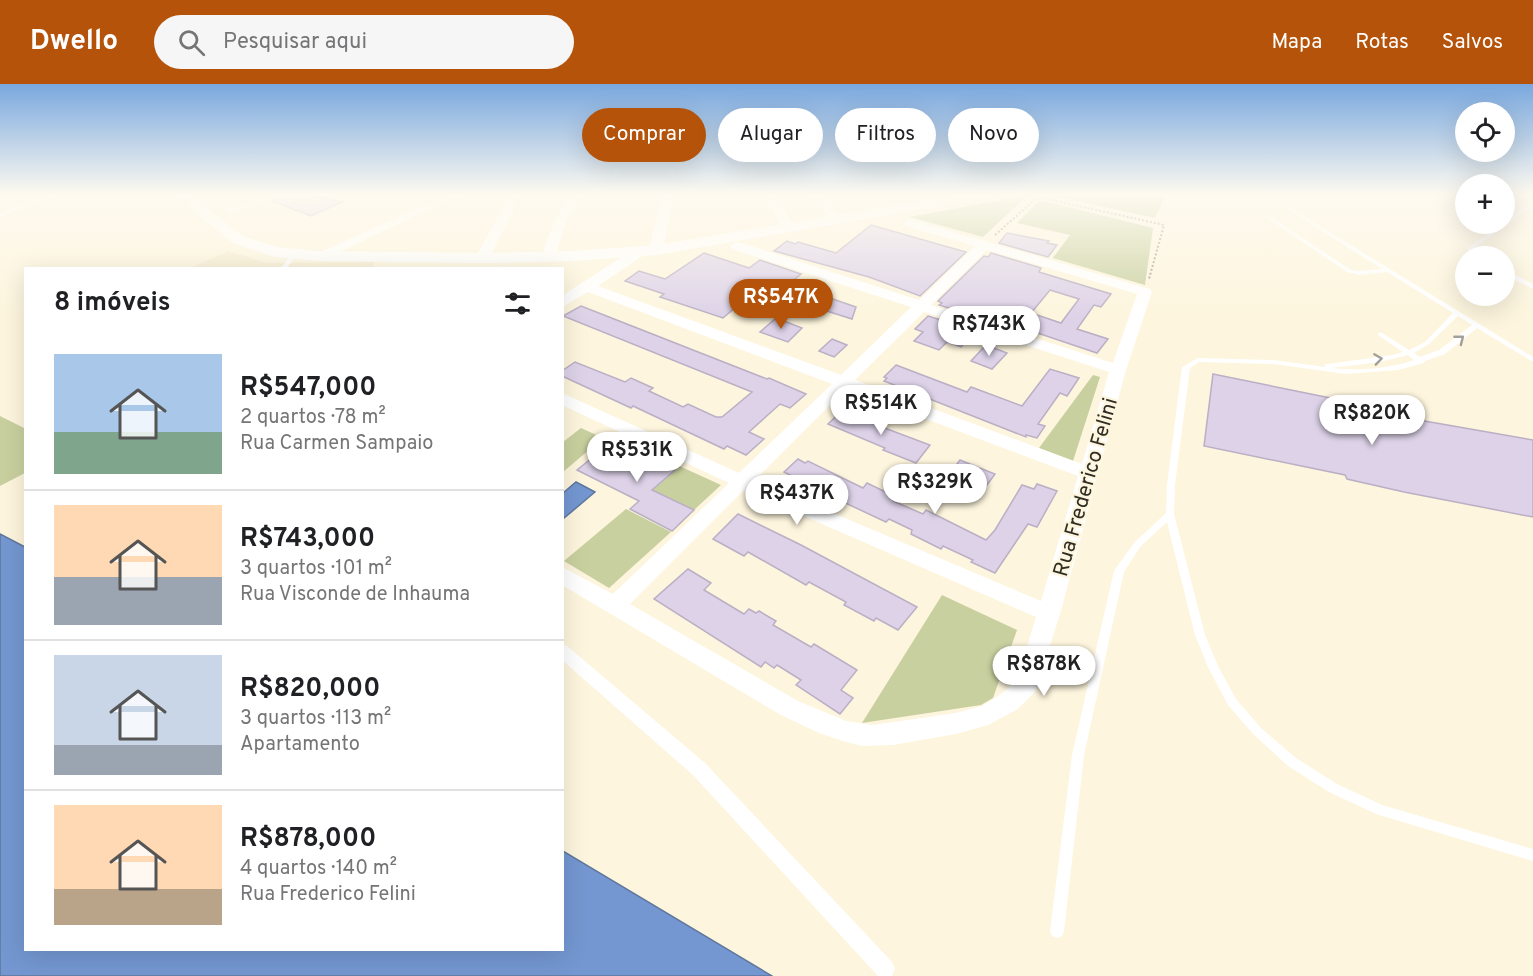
<!DOCTYPE html>
<html lang="pt">
<meta charset="utf-8">
<style>
body{margin:0;font-family:Overpass,sans-serif;background:#f6f6f6;color:#202124;height:100vh;display:flex;flex-direction:column;font-size:22px;white-space:nowrap}
*{box-sizing:border-box;margin:0}
p{font-size:20px;color:#757577}
.icon{flex:none;width:33px;height:33px;fill:none;stroke:currentColor;stroke-width:2;stroke-linecap:round;stroke-linejoin:round}
.map{position:relative;flex:1;overflow:hidden}
.details{position:absolute;left:24px;top:183px;width:540px;height:684px;display:flex;flex-direction:column;background:#fff;border-radius:0px;box-shadow:0 6px 24px #0002}
.details>*{flex:none}
.guide{position:absolute;left:582px;top:24px;width:570px;height:54px;display:flex;gap:12px}
.fabs{position:absolute;left:1455px;top:18px;display:grid;gap:12px}
.fabs a{display:grid;place-items:center;width:60px;height:60px;border-radius:50%;background:#fff;box-shadow:0 6px 24px #0002;font-size:30px}
.price{position:absolute;translate:-50% -51px;padding:0 14px;border-radius:21px;background:#fff;color:#222;font-size:20px;line-height:39px;filter:drop-shadow(0 2px 3px #0008)}
.price::after{content:'';position:absolute;left:50%;top:36px;width:18px;height:14px;margin-left:-9px;background:inherit;clip-path:polygon(0 0,100% 0,50% 100%)}
.price.selected{background:#b45309;color:#fff}
ul{padding:0;list-style:none}
li{display:flex;align-items:center;gap:18px;height:150px;padding:0 30px}
li+li{border-top:2px solid #e0e0e0}
li span{display:grid;place-items:center;flex:none;width:168px;height:120px;border-radius:0px;color:#555}
li>.icon{margin-inline-start:auto}
span .icon{width:72px;height:72px;fill:#fffc;stroke-width:1}
li b{font-size:26px}
h2{display:flex;justify-content:space-between;align-items:center;height:72px;padding:0 30px;font-size:26px}
.tag{padding:0 21px;border-radius:27px;background:#fff;box-shadow:0 6px 24px #0002;font-size:21px;line-height:54px}
.tag.selected{background:#b45309;color:#fff}
header{display:flex;align-items:center;gap:36px;box-sizing:border-box;height:84px;padding:0 30px;background:#b45309;color:#fff}
header strong{font-size:28px}
nav{display:flex;gap:33px;margin-inline-start:auto;font-size:21px}
.search{width:420px;height:54px;background:#f6f6f6;display:flex;align-items:center;gap:15px;box-sizing:border-box;padding:0 21px;border-radius:33px;color:#757577;font-size:22px}
.map>svg:first-child{display:block}
</style>
<header>
<strong>Dwello</strong>
<div class="search"><svg class="icon" aria-label="search" viewBox="0 0 24 24"><circle cx="10" cy="10" r="6"/><path d="M15 15l6 6"/></svg>Pesquisar aqui</div>
<nav><a>Mapa</a><a>Rotas</a><a>Salvos</a></nav>
</header>
<div class="map">
<svg width="1533" height="892" viewBox="0 0 1533 892">
<rect width="100%" height="100%" fill="#fdf5dd"/>
<path fill="#f5ebcb" d="M228,167L267,179L375,178L371,184H191Z"/>
<g fill="#c9d09f">
<path d="M1028,111L983,153L910,133Z"/>
<path d="M1049,111H1166L1155,134Z"/>
<path d="M1040,116L1153,144L1145,201L1053,174L1070,151L1017,139Z"/>
<path d="M1093,291L1100,293L1073,377L1039,364Z"/>
<path d="M0,332L26,345L25,389L0,402Z"/>
<path d="M581,344L603,354L563,388V358Z"/>
<path d="M675,380L721,401L694,426L652,406L674,386L670,384Z"/>
<path d="M626,425L671,448L609,504L564,477Z"/>
<path d="M942,511L1017,546L993,614L981,621L862,639Z"/>
</g>
<g fill="#7497d1" stroke="#5f779d" stroke-width="1.5">
<path d="M576,398L595,408L563,435V409Z"/>
<path d="M0,450L25,463L26,866H562L563,767L772,892H0Z"/>
</g>
<g fill="#ddd2e8" stroke="#baafc4" stroke-width="1.5" fill-rule="evenodd">
<path d="M284,111H309L342,118L311,132L272,117Z"/>
<path d="M871,141L966,168L920,212L869,193L774,167L787,157L795,160L798,158L836,169Z"/>
<path d="M1007,149L1049,157L1047,159L1057,161L1048,173L999,159Z"/>
<path d="M704,169L749,184L760,176L801,190L789,200L856,223L852,235L757,205L723,234L660,213L664,210L625,197L639,187L665,195Z"/>
<path d="M991,169L1041,184L1039,188L1111,210L1101,223L1094,221L1077,245L1108,255L1097,269L990,233L987,236L939,221L942,219L938,217L984,172L988,173ZM1050,206L1079,215L1061,239L1031,229Z"/>
<path d="M581,222L767,295L769,294L806,310L790,324L780,320L749,348L764,355L746,371L727,362L724,365L633,322L631,324L562,292V287L575,278L625,298L631,294L653,304L649,307L683,323L688,320L716,333H722L752,308L563,232Z"/>
<path d="M928,232L976,247L961,263L947,258L939,266L914,257L923,248L915,245Z"/>
<path d="M776,234L802,244L788,258L760,248Z"/>
<path d="M832,255L847,261L834,273L819,267Z"/>
<path d="M986,261L1007,269L992,285L971,277Z"/>
<path d="M896,281L967,308L971,303L1022,322L1050,285L1079,294L1067,312L1060,309L1038,340L1045,342L1037,354L1026,351V353L884,297L887,294L884,293Z"/>
<path d="M1213,290L1335,315L1336,319L1379,327V329L1533,356V433L1404,408L1347,395L1345,391L1204,362Z"/>
<path d="M843,326L882,343L930,361L916,379L883,366L885,364L828,340Z"/>
<path d="M613,357L675,386L652,406L694,426L672,447L630,425L639,417L577,386Z"/>
<path d="M798,375L805,379L808,377L863,404L867,399L896,413L893,417L923,430L926,426L986,456L995,446L1022,401L1034,405L1037,400L1057,407L1037,443L1028,440L995,489L971,478L973,476L943,462L941,465L911,450L912,446L889,435L886,438L792,394L794,393L784,388Z"/>
<path d="M960,376L995,390L981,409L946,395Z"/>
<path d="M738,430L801,461L917,523L898,546L876,534L874,537L844,521L846,518L809,498L806,501L748,468L744,472L713,455Z"/>
<path d="M688,485L711,499L704,506L744,530L749,525L756,529L759,527L776,537L773,541L811,563L814,560L857,586L841,606L853,614L840,630L796,601L801,596L777,581L774,584L765,578L761,583L654,515Z"/>
</g>
<g fill="none" stroke-linecap="round" stroke-linejoin="round">
<path stroke="#a39d8c" stroke-width="2" stroke-dasharray="2 2" stroke-linecap="butt" d="M995,151L1038,113L1164,141L1149,195"/>
<g fill="#fff" fill-rule="evenodd">
<path d="M49,111H56L0,133V129Z"/>
<path d="M207,111H212L233,125L275,111H282L232,129Z"/>
<path d="M1265,111H1270L1533,273V278L1477,244L1445,270L1425,277L1424,279L1398,286L1346,290L1274,280L1199,278L1190,284L1175,401L1174,430L1205,551L1218,582L1236,615L1261,644L1296,674L1337,700L1382,721L1533,765V777L1376,730L1329,708L1288,682L1253,650L1228,621L1208,583L1195,551L1167,438L1140,463L1124,488L1084,671L1064,847L1062,852L1057,854L1052,852L1050,847L1072,671L1114,487L1134,459L1166,429L1167,401L1182,283L1198,274L1274,276L1325,283V280H1328L1393,271L1403,268L1378,251V249H1382L1409,266L1425,258L1453,229L1387,188L1359,191L1347,188L1268,135V133H1272L1351,186L1359,187L1382,185ZM1458,232L1472,241L1439,266L1420,273L1414,269L1429,260ZM1408,271L1414,276C1388,285 1358,287 1331,284L1380,278Z"/>
<path d="M1533,117V122L1473,165L1482,172H1476L1467,166V164L1501,140H1504V137Z"/>
<path d="M292,169L297,170L287,184H281Z"/>
<path d="M502,182L505,184H498L499,183Z"/>
<path d="M1504,185L1533,200V205L1504,190Z"/>
</g>
<path fill="#fff" fill-rule="evenodd" d="M562,560L567,562L705,679L892,878L895,885L892,892H878L693,691L562,576Z"/>
<g fill="#fff" fill-rule="evenodd">
<path d="M446,111H461L324,175H314L312,172Z"/>
<path d="M510,111H522L489,174L482,178L477,177L475,174Z"/>
<path d="M570,111H582L566,138L555,173L548,177L543,176L541,173L554,138Z"/>
<path d="M662,111H674L663,166L656,170L649,166Z"/>
<path d="M765,111H777L794,144L793,147H783Z"/>
<path d="M811,111H823L842,135L840,138H832Z"/>
<path d="M909,135L1150,205L1152,208L1126,286L1060,530L1035,608L1018,625L988,641L956,650L893,661L863,662L846,658L819,649L781,631L562,501V483L613,510L729,399L562,321V309L739,389L832,300L588,208L562,223V212L634,165H644L646,168L644,171L598,202L841,291L911,223L732,165L730,162L737,158L742,159L919,216L975,162L905,142L903,139ZM987,166L1137,210L1113,279L931,221ZM924,228L1109,288L1082,380L855,296ZM846,305L1078,392L1041,517L755,396ZM744,406L1036,533L1017,596L1001,610L982,622L956,629L873,641L846,637L798,617L630,520Z"/>
</g>
<path fill="#fff" fill-rule="evenodd" d="M179,111H194L209,126L245,153L277,163L319,167L482,169L573,167L656,161L959,111H990L983,115L656,171L573,177L482,179L319,177L275,173L233,159L199,132Z"/>
</g>
<defs><path id="oneway-chevron" d="M-2-3.5L2.5 0L-2 3.5" fill="none" stroke-width="1.6" stroke-linecap="round" stroke-linejoin="round" transform="scale(1.5)"/></defs>
<g stroke="#a1a09c">
<use href="#oneway-chevron" transform="translate(1460 255) rotate(-38)"/>
<use href="#oneway-chevron" transform="translate(1378 275) rotate(-8)"/>
</g>
<linearGradient id="sky" x2="0" y2="1"><stop stop-color="#79a8df"/><stop offset="0.47" stop-color="#fefaf0"/><stop offset="1" stop-color="#fefaf0" stop-opacity="0"/></linearGradient>
<rect width="1533" height="235" fill="url(#sky)"/>
<g text-anchor="middle" stroke-width="4.5" stroke-linejoin="round" paint-order="stroke">
<g font-size="21" fill="#2f2c23" stroke="#fdf5dd">
<text transform="translate(1085 403) rotate(-74)" y="7">Rua Frederico Felini</text>
</g>
</g>
</svg>
<div class="fabs">
<a><svg class="icon" aria-label="locate" viewBox="0 0 24 24"><circle cx="12" cy="12" r="6"/><path d="M12 2v4M12 18v4M2 12h4M18 12h4"/></svg></a>
<a>+</a>
<a>−</a>
</div>
<b class="price selected" style="left:781px;top:246px">R$547K</b>
<b class="price" style="left:989px;top:273px">R$743K</b>
<b class="price" style="left:881px;top:352px">R$514K</b>
<b class="price" style="left:1372px;top:362px">R$820K</b>
<b class="price" style="left:637px;top:399px">R$531K</b>
<b class="price" style="left:935px;top:431px">R$329K</b>
<b class="price" style="left:797px;top:442px">R$437K</b>
<b class="price" style="left:1044px;top:613px">R$878K</b>
<div class="guide">
<a class="tag selected">Comprar</a>
<a class="tag">Alugar</a>
<a class="tag">Filtros</a>
<a class="tag">Novo</a>
</div>
<section class="details">
<h2>8 imóveis<svg class="icon" aria-label="filters" viewBox="0 0 24 24"><path d="M4 7h16M4 17h16"/><circle cx="9" cy="7" r="2"/><circle cx="15" cy="17" r="2"/></svg></h2>
<ul>
<li><span style="background:linear-gradient(#a9c7e8 65%,#7fa58c 0)"><svg class="icon" aria-label="home" viewBox="0 0 24 24"><path d="M3 11l9-7 9 7M6 9v11h12V9"/></svg></span><div><b>R$547,000</b><p>2 quartos · 78 m²</p><p>Rua Carmen Sampaio</p></div></li>
<li><span style="background:linear-gradient(#ffd9b3 60%,#9aa5b1 0)"><svg class="icon" aria-label="home" viewBox="0 0 24 24"><path d="M3 11l9-7 9 7M6 9v11h12V9"/></svg></span><div><b>R$743,000</b><p>3 quartos · 101 m²</p><p>Rua Visconde de Inhauma</p></div></li>
<li><span style="background:linear-gradient(#c9d6e8 75%,#9aa5b1 0)"><svg class="icon" aria-label="home" viewBox="0 0 24 24"><path d="M3 11l9-7 9 7M6 9v11h12V9"/></svg></span><div><b>R$820,000</b><p>3 quartos · 113 m²</p><p>Apartamento</p></div></li>
<li><span style="background:linear-gradient(#ffd9b3 70%,#b9a48a 0)"><svg class="icon" aria-label="home" viewBox="0 0 24 24"><path d="M3 11l9-7 9 7M6 9v11h12V9"/></svg></span><div><b>R$878,000</b><p>4 quartos · 140 m²</p><p>Rua Frederico Felini</p></div></li>
</ul>
</section>
</div>
